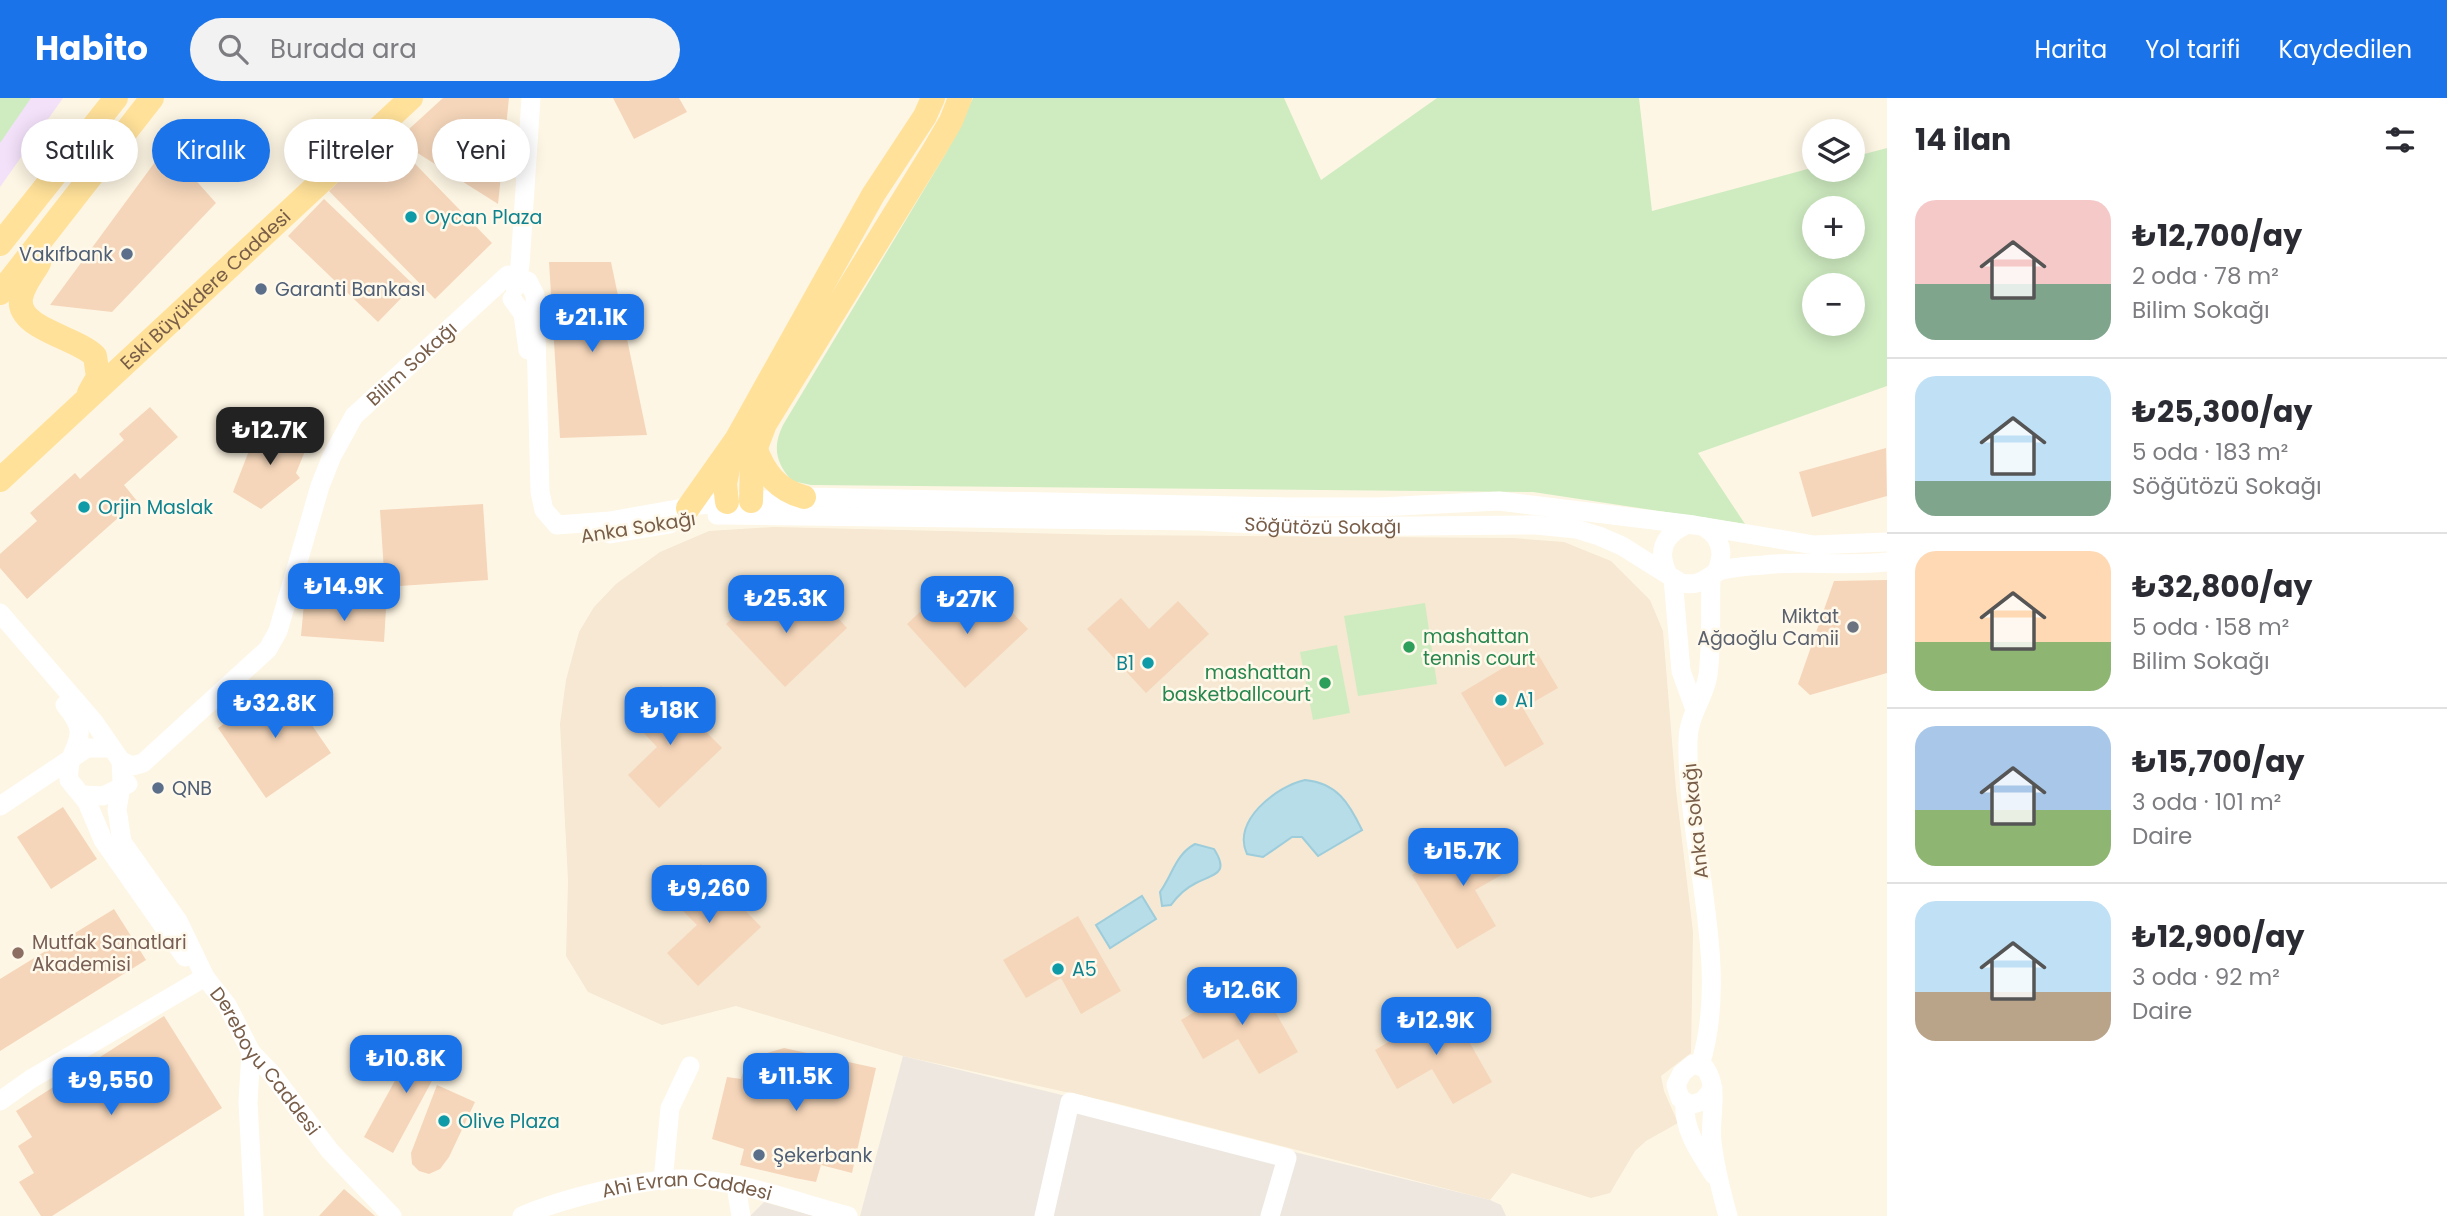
<!DOCTYPE html>
<html lang="tr">
<meta charset="utf-8">
<style>
body{margin:0;font-family:Poppins,sans-serif;background:#f2f2f3;color:#2b2b33;height:100vh;display:flex;flex-direction:column;font-size:26px;white-space:nowrap}
*{box-sizing:border-box;margin:0}
p{font-size:23px;color:#7c7c81}
.icon{flex:none;width:38px;height:38px;fill:none;stroke:currentColor;stroke-width:2;stroke-linecap:round;stroke-linejoin:round}
.map{position:relative;flex:1;overflow:hidden}
.details{display:flex;flex-direction:column;background:#fff;width:560px}
.details>*{flex:none}
.banner{position:absolute;left:21px;top:21px;width:665px;height:63px;display:flex;gap:14px}
.fabs{position:absolute;left:1802px;top:21px;display:grid;gap:14px}
.fabs a{display:grid;place-items:center;width:63px;height:63px;border-radius:50%;background:#fff;box-shadow:0 4px 18px #0003;font-size:35px}
.price{position:absolute;translate:-50% -60px;padding:0 16px;border-radius:14px;background:#1a73e8;color:#fff;font-size:23px;line-height:46px;filter:drop-shadow(0 2px 4px #0008)}
.price::after{content:'';position:absolute;left:50%;top:42px;width:21px;height:16px;margin-left:-10px;background:inherit;clip-path:polygon(0 0,100% 0,50% 100%)}
.price.current{background:#222;color:#fff}
ul{padding:0;list-style:none}
li{display:flex;align-items:center;gap:21px;height:175px;padding:0 28px}
li+li{border-top:2px solid #e1e1e2}
li span{display:grid;place-items:center;flex:none;width:196px;height:140px;border-radius:21px;color:#555}
li>.icon{margin-inline-start:auto}
span .icon{width:84px;height:84px;fill:#fffc;stroke-width:1}
li b{font-size:30px}
h2{display:flex;justify-content:space-between;align-items:center;height:84px;padding:0 28px;font-size:30px}
.pill{padding:0 24px;border-radius:32px;background:#fff;box-shadow:0 4px 18px #0003;font-size:24px;line-height:63px}
.pill.current{background:#1a73e8;color:#fff}
header{display:flex;align-items:center;gap:42px;box-sizing:border-box;height:98px;padding:0 35px;background:#1a73e8;color:#fff}
header strong{font-size:33px}
nav{display:flex;gap:38px;margin-inline-start:auto;font-size:24px}
.search{width:490px;height:63px;background:#f2f2f3;display:flex;align-items:center;gap:18px;box-sizing:border-box;padding:0 24px;border-radius:38px;color:#7c7c81;font-size:26px}
main{display:flex;flex:1;min-height:0}
.map>svg:first-child{display:block}
</style>
<header>
<strong>Habito</strong>
<div class="search"><svg class="icon" aria-label="search" viewBox="0 0 24 24"><circle cx="10" cy="10" r="6"/><path d="M15 15l6 6"/></svg>Burada ara</div>
<nav><a>Harita</a><a>Yol tarifi</a><a>Kaydedilen</a></nav>
</header>
<main>
<div class="map">
<svg width="1887" height="1118" viewBox="0 0 1887 1118">
<rect width="100%" height="100%" fill="#fef6e4"/>
<path fill="#f6e8d2" d="M774,429L1111,437L1512,440L1564,444L1611,463L1650,502L1663,533L1676,692L1693,834L1691,955L1661,978L1664,993L1678,1025L1646,1043L1635,1053L1610,1095L1591,1100L1512,1075L1490,1102L1115,1005L903,958L736,908L662,927L588,894L566,858L568,783L560,626L566,582L579,534L594,509L616,486L660,454L709,433Z"/>
<g fill="#ede7df">
<path d="M903,958L1490,1102L1501,1107L1506,1118H860Z"/>
<path d="M764,1104L814,1118H750Z"/>
</g>
<path fill="#f3e1fa" d="M0,0H63L0,89Z"/>
<g fill="#cfecc1" fill-rule="evenodd">
<path d="M0,0H31L0,45Z"/>
<path d="M973,0H1284L1321,82L1437,0H1639L1652,113L1815,69L1853,72V59L1887,50V288L1698,355L1745,426L1533,394L811,387L792,383C776,365 772,349 783,327L946,55ZM1815,110H1853V149H1815ZM1815,187H1853V226H1815Z"/>
<path d="M1425,505L1437,586L1358,598L1344,518Z"/>
<path d="M1337,547L1350,615L1313,622L1300,554Z"/>
</g>
<g fill="#b7dde8" stroke="#9dccdb" stroke-width="2">
<path d="M1305,682C1337,685 1349,705 1362,732L1318,758L1302,739H1292L1263,759L1247,756C1231,723 1277,688 1305,682Z"/>
<path d="M1195,746L1214,751C1230,776 1214,776 1196,785C1186,790 1178,797 1171,807L1162,808L1160,794C1173,776 1175,757 1195,746Z"/>
<path d="M1142,798L1156,821L1110,850L1096,827Z"/>
</g>
<g fill="#f5d6ba">
<path d="M443,0H509L498,106L397,42Z"/>
<path d="M613,0H679L687,14L634,41Z"/>
<path d="M387,37L492,145L435,201L329,93Z"/>
<path d="M166,49L216,105L112,214L50,207Z"/>
<path d="M324,101L414,187L378,224L288,138Z"/>
<path d="M549,164H611L647,337L560,340Z"/>
<path d="M150,309L178,339L124,387L137,403L27,501L0,470V456L37,423L30,415L75,375L80,381L124,342L119,336Z"/>
<path d="M272,329L308,346L296,375L300,380L261,411L233,394L252,345Z"/>
<path d="M1886,350L1887,398L1812,419L1799,374Z"/>
<path d="M483,406L488,482L385,489L380,412Z"/>
<path d="M1887,482V575L1810,597L1798,586L1834,483Z"/>
<path d="M759,495L787,525L817,497L847,530L785,589L726,526Z"/>
<path d="M940,495L968,526L997,498L1028,531L965,590L907,526Z"/>
<path d="M1121,500L1149,531L1178,503L1209,536L1146,595L1087,531Z"/>
<path d="M304,505L386,511L384,544L301,538Z"/>
<path d="M1535,551L1558,590L1523,610L1544,646L1505,669L1461,595Z"/>
<path d="M283,585L331,655L266,700L218,630Z"/>
<path d="M661,588L722,650L659,710L628,677L657,649L629,619Z"/>
<path d="M63,709L97,761L51,791L17,739Z"/>
<path d="M1487,733L1510,772L1475,792L1496,828L1457,851L1412,777Z"/>
<path d="M701,766L761,829L698,888L667,855L697,827L668,798Z"/>
<path d="M114,811L146,862L0,953V881Z"/>
<path d="M1078,818L1121,893L1081,916L1061,880L1026,900L1003,862Z"/>
<path d="M1255,878L1298,954L1259,976L1238,941L1203,961L1181,922Z"/>
<path d="M1449,908L1492,984L1453,1006L1432,971L1397,991L1375,952Z"/>
<path d="M164,918L222,1010L52,1118H41L19,1084L34,1075L18,1048L32,1039L16,1013Z"/>
<path d="M419,939L447,955L393,1055L364,1039Z"/>
<path d="M784,950L876,970L852,1075L821,1067L816,1084L795,1080L740,1067L744,1051L712,1041L727,979L741,981L747,961Z"/>
<path d="M437,987L475,1004L449,1059L440,1071L429,1076L419,1073L412,1066L411,1055Z"/>
<path d="M344,1091L375,1118H319Z"/>
</g>
<g fill="none" stroke-linecap="round" stroke-linejoin="round">
<g stroke="#fff" stroke-width="19">
<path d="M515,190L520,167L531,0"/>
<path d="M512,201L523,216L528,252"/>
<path id="s1" d="M717,417L1199,423L1308,429L1536,427L1576,431L1599,438L1622,448L1681,485C1697,488 1703,483 1715,475C1725,469 1751,468 1763,467C1804,462 1846,469 1887,464"/>
<path d="M1704,429C1722,440 1725,456 1716,475"/>
<path d="M610,436L670,426"/>
<path d="M1668,476C1657,455 1663,438 1684,428"/>
<path d="M1673,480L1681,573L1694,609"/>
<path id="s2" d="M0,515L94,624L121,663L122,683L117,711L122,744L178,823L205,879L227,907L251,954L271,975L330,1053L392,1118"/>
<path d="M65,607C96,644 66,644 69,682L87,704L103,742L185,859"/>
<path id="s3" d="M121,663L132,668L143,665L268,551L278,533L320,388L332,358L354,318L508,177L528,183L535,197L540,394L544,412L557,427L610,423L700,407L804,399L1289,409H1380L1499,403L1694,427L1814,447L1887,444"/>
<path d="M83,697L103,698L128,686"/>
<path d="M0,708L87,650H111"/>
<path d="M251,954L248,1004L254,1118"/>
<path d="M1700,967C1732,868 1686,746 1688,643C1688,617 1705,599 1708,577C1712,545 1710,512 1711,480"/>
<path d="M1713,990L1703,1003L1690,1007L1680,1000L1676,987L1682,975L1693,966L1705,970C1720,990 1709,1020 1712,1044C1715,1070 1721,1093 1728,1118"/>
<path d="M0,1003L31,981L205,879"/>
<path d="M1685,1005C1683,1032 1700,1055 1714,1077"/>
<path d="M663,1083L670,1010L690,968"/>
<path d="M736,1088L741,1118"/>
<path id="s4" d="M522,1118C561,1101 637,1082 679,1081C736,1080 795,1104 848,1118"/>
<path d="M1044,1118L1070,1004L1287,1060L1270,1118"/>
</g>
<g stroke="#ffe199" stroke-width="24">
<path d="M0,146L116,0"/>
<path d="M39,165C33,176 23,187 21,200C16,231 77,239 95,258L98,279L89,295"/>
<path d="M0,195L152,0"/>
<path d="M755,349C764,374 777,392 804,399"/>
<path id="s5" d="M0,382L411,0"/>
<path d="M751,403L752,360L765,326L934,52L951,23L960,0"/>
<path d="M727,404L725,386L731,356"/>
<path d="M688,410L736,342L873,97L925,18L933,0"/>
</g>
</g>
<g fill="#0f9aa8" stroke="#fff9eb" stroke-width="2.5">
<circle cx="411" cy="119" r="7"/>
<circle cx="84" cy="409" r="7"/>
<circle cx="1148" cy="565" r="7"/>
<circle cx="1501" cy="602" r="7"/>
<circle cx="1058" cy="871" r="7"/>
<circle cx="444" cy="1023" r="7"/>
</g>
<g fill="#5c6f8a" stroke="#fff9eb" stroke-width="2.5">
<circle cx="127" cy="156" r="7"/>
<circle cx="261" cy="191" r="7"/>
<circle cx="158" cy="690" r="7"/>
<circle cx="759" cy="1057" r="7"/>
</g>
<circle fill="#6b7280" stroke="#fff9eb" stroke-width="2.5" cx="1853" cy="529" r="7"/>
<g fill="#2e9e5b" stroke="#fff9eb" stroke-width="2.5">
<circle cx="1409" cy="549" r="7"/>
<circle cx="1325" cy="585" r="7"/>
</g>
<circle fill="#8d6e63" stroke="#fff9eb" stroke-width="2.5" cx="18" cy="855" r="7"/>
<g text-anchor="middle" stroke-width="5" stroke-linejoin="round" paint-order="stroke">
<g font-size="19" fill="#0d838f" stroke="#fff9eb" text-anchor="start">
<text x="425" y="126">Oycan Plaza</text>
<text x="98" y="416">Orjin Maslak</text>
<text x="1134" y="572" text-anchor="end">B1</text>
<text x="1515" y="609">A1</text>
<text x="1072" y="878">A5</text>
<text x="458" y="1030">Olive Plaza</text>
</g>
<g font-size="19" fill="#4e5e75" stroke="#fff9eb" text-anchor="start">
<text x="113" y="163" text-anchor="end">Vakıfbank</text>
<text x="275" y="198">Garanti Bankası</text>
<text x="172" y="697">QNB</text>
<text x="773" y="1064">Şekerbank</text>
</g>
<g font-size="19" fill="#785d48" stroke="#fff9eb">
<text dy="7" stroke="none"><textPath href="#s5" startOffset="280">Eski Büyükdere Caddesi</textPath></text>
<text dy="7" stroke="none"><textPath href="#s3" startOffset="520">Bilim Sokağı</textPath></text>
<text dy="7" stroke="none"><textPath href="#s1" startOffset="606">Söğütözü Sokağı</textPath></text>
<text transform="translate(638 429) rotate(-9)" y="7">Anka Sokağı</text>
<text transform="translate(1695 723) rotate(-96)" y="7">Anka Sokağı</text>
<text dy="7" stroke="none"><textPath href="#s2" startOffset="536">Dereboyu Caddesi</textPath></text>
<text dy="7" stroke="none"><textPath href="#s4" startOffset="170">Ahi Evran Caddesi</textPath></text>
</g>
<g font-size="19" fill="#5b616d" stroke="#fff9eb" text-anchor="end">
<text x="1839" y="525">Miktat<tspan x="1839" dy="22">Ağaoğlu Camii</tspan></text>
</g>
<g font-size="19" fill="#27864d" stroke="#fff9eb" text-anchor="start">
<text x="1423" y="545">mashattan<tspan x="1423" dy="22">tennis court</tspan></text>
<text x="1311" y="581" text-anchor="end">mashattan<tspan x="1311" dy="22">basketballcourt</tspan></text>
</g>
<g font-size="19" fill="#785e54" stroke="#fff9eb" text-anchor="start">
<text x="32" y="851">Mutfak Sanatlari<tspan x="32" dy="22">Akademisi</tspan></text>
</g>
</g>
</svg>
<div class="fabs">
<a><svg class="icon" aria-label="layers" viewBox="0 0 24 24"><path d="M12 4l9 5-9 5-9-5zM3 14l9 5 9-5"/></svg></a>
<a>+</a>
<a>−</a>
</div>
<b class="price" style="left:592px;top:256px">₺21.1K</b>
<b class="price current" style="left:270px;top:369px">₺12.7K</b>
<b class="price" style="left:344px;top:525px">₺14.9K</b>
<b class="price" style="left:786px;top:537px">₺25.3K</b>
<b class="price" style="left:967px;top:538px">₺27K</b>
<b class="price" style="left:275px;top:642px">₺32.8K</b>
<b class="price" style="left:670px;top:649px">₺18K</b>
<b class="price" style="left:1463px;top:790px">₺15.7K</b>
<b class="price" style="left:709px;top:827px">₺9,260</b>
<b class="price" style="left:1242px;top:929px">₺12.6K</b>
<b class="price" style="left:1436px;top:959px">₺12.9K</b>
<b class="price" style="left:406px;top:997px">₺10.8K</b>
<b class="price" style="left:796px;top:1015px">₺11.5K</b>
<b class="price" style="left:111px;top:1019px">₺9,550</b>
<div class="banner">
<a class="pill">Satılık</a>
<a class="pill current">Kiralık</a>
<a class="pill">Filtreler</a>
<a class="pill">Yeni</a>
</div>
</div>
<section class="details">
<h2>14 ilan<svg class="icon" aria-label="filters" viewBox="0 0 24 24"><path d="M4 7h16M4 17h16"/><circle cx="9" cy="7" r="2"/><circle cx="15" cy="17" r="2"/></svg></h2>
<ul>
<li><span style="background:linear-gradient(#f6c9c9 60%,#7fa58c 0)"><svg class="icon" aria-label="home" viewBox="0 0 24 24"><path d="M3 11l9-7 9 7M6 9v11h12V9"/></svg></span><div><b>₺12,700/ay</b><p>2 oda · 78 m²</p><p>Bilim Sokağı</p></div></li>
<li><span style="background:linear-gradient(#bfe0f5 75%,#7fa58c 0)"><svg class="icon" aria-label="home" viewBox="0 0 24 24"><path d="M3 11l9-7 9 7M6 9v11h12V9"/></svg></span><div><b>₺25,300/ay</b><p>5 oda · 183 m²</p><p>Söğütözü Sokağı</p></div></li>
<li><span style="background:linear-gradient(#ffd9b3 65%,#8fb573 0)"><svg class="icon" aria-label="home" viewBox="0 0 24 24"><path d="M3 11l9-7 9 7M6 9v11h12V9"/></svg></span><div><b>₺32,800/ay</b><p>5 oda · 158 m²</p><p>Bilim Sokağı</p></div></li>
<li><span style="background:linear-gradient(#a9c7e8 60%,#8fb573 0)"><svg class="icon" aria-label="home" viewBox="0 0 24 24"><path d="M3 11l9-7 9 7M6 9v11h12V9"/></svg></span><div><b>₺15,700/ay</b><p>3 oda · 101 m²</p><p>Daire</p></div></li>
<li><span style="background:linear-gradient(#bfe0f5 65%,#b9a48a 0)"><svg class="icon" aria-label="home" viewBox="0 0 24 24"><path d="M3 11l9-7 9 7M6 9v11h12V9"/></svg></span><div><b>₺12,900/ay</b><p>3 oda · 92 m²</p><p>Daire</p></div></li>
</ul>
</section>
</main>
